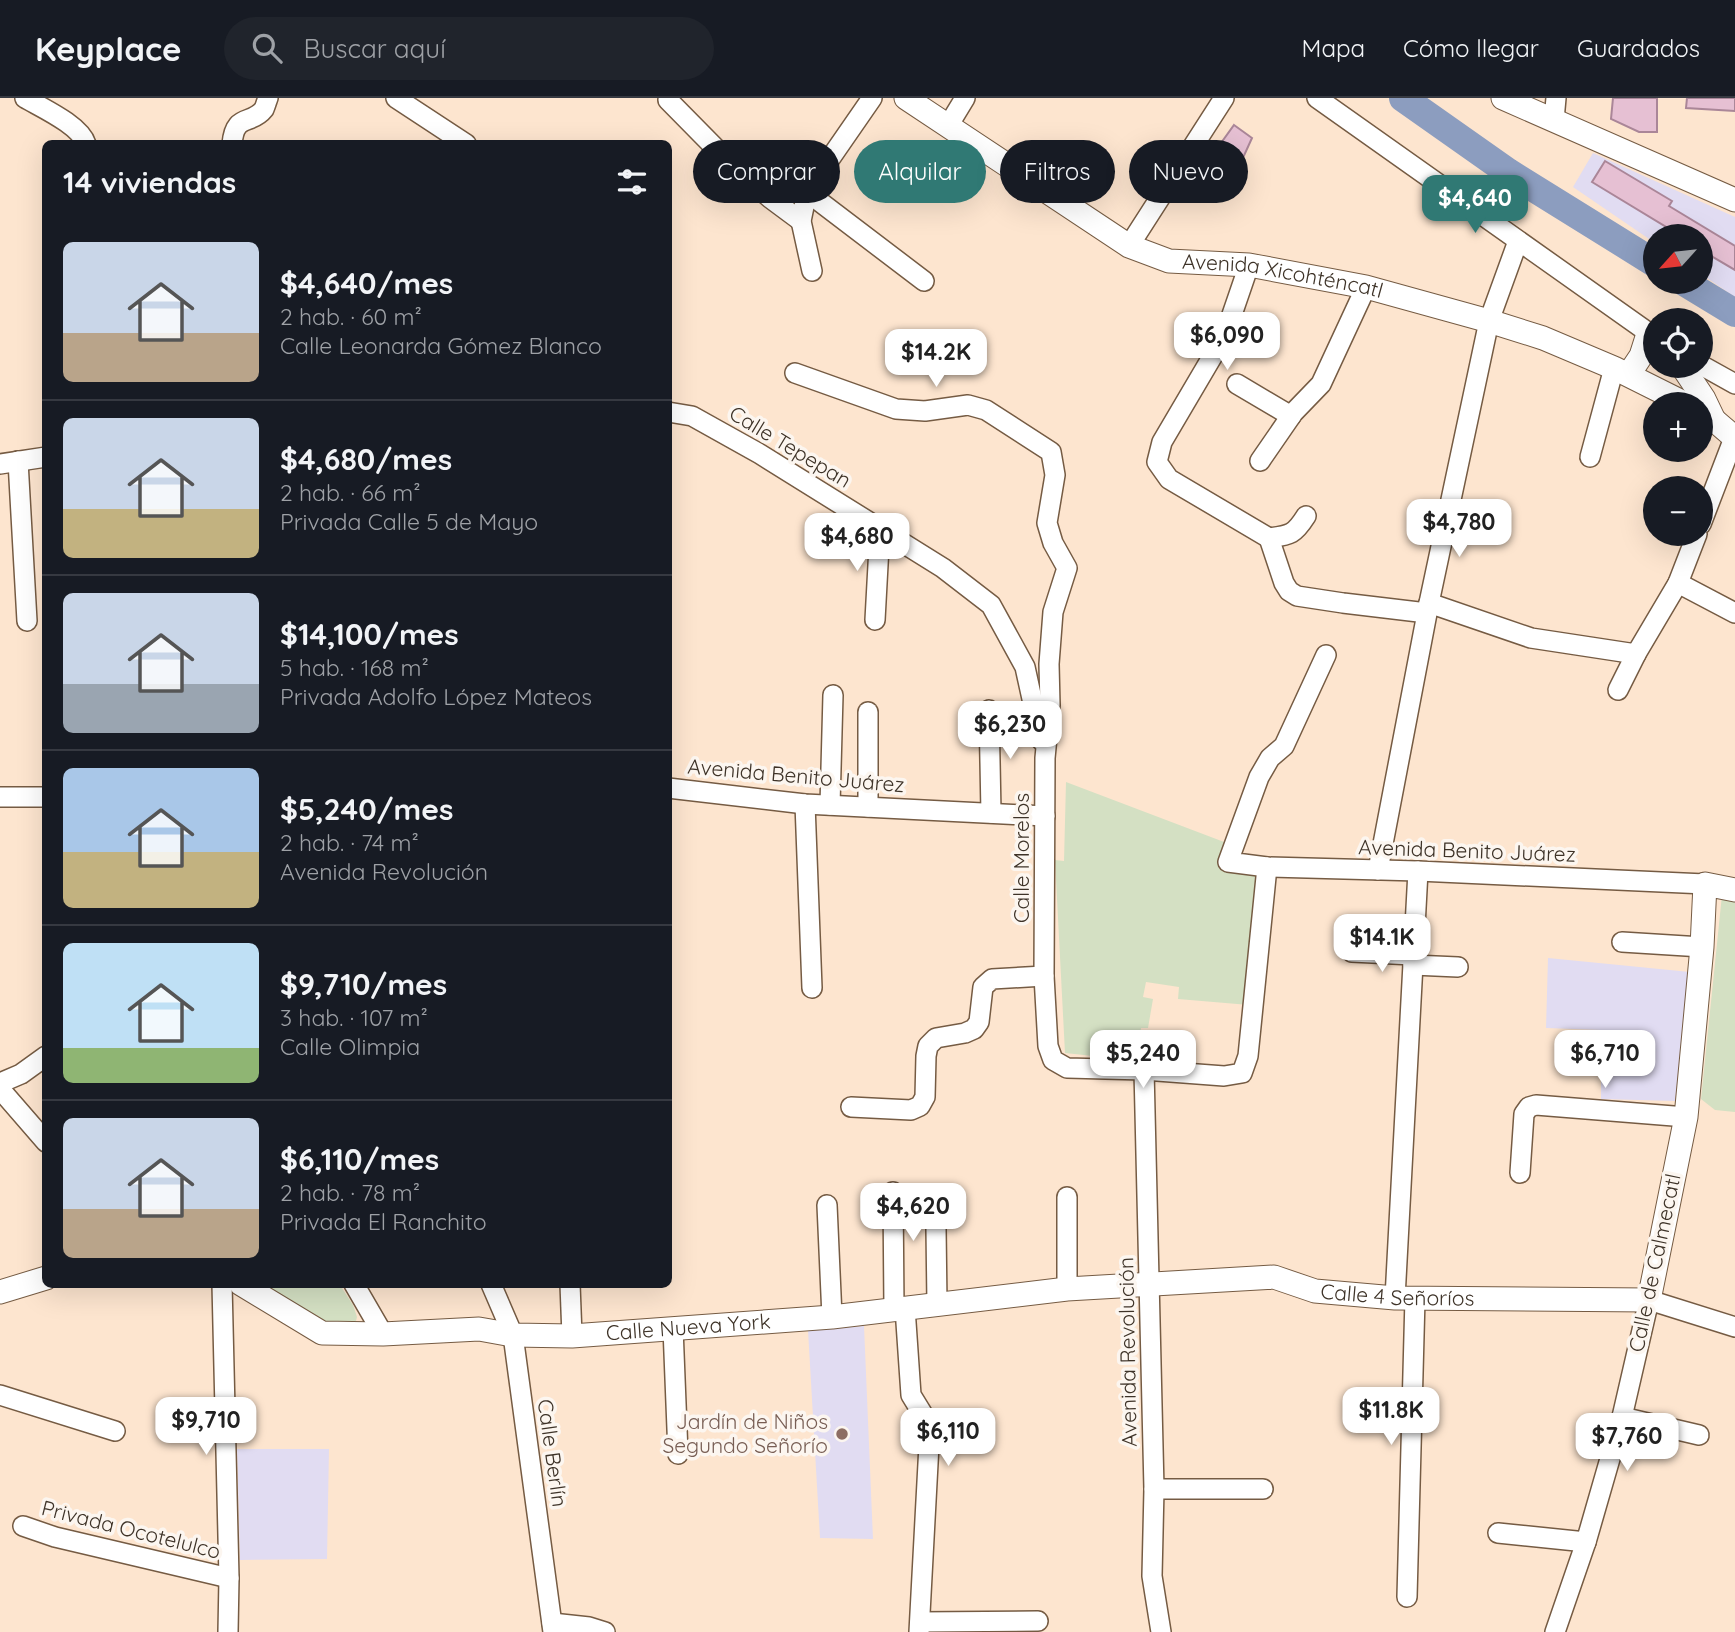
<!DOCTYPE html>
<html lang="es">
<meta charset="utf-8">
<style>
body{margin:0;font-family:Quicksand,sans-serif;background:#20242c;color:#f1f3f6;height:100vh;display:flex;flex-direction:column;font-size:26px;white-space:nowrap}
*{box-sizing:border-box;margin:0}
p{font-size:23px;color:#9ea1a6}
.icon{flex:none;width:38px;height:38px;fill:none;stroke:currentColor;stroke-width:2;stroke-linecap:round;stroke-linejoin:round}
.map{position:relative;flex:1;overflow:hidden}
.drawer{position:absolute;left:42px;top:42px;width:630px;height:1148px;display:flex;flex-direction:column;background:#171b24;border-radius:10px;box-shadow:0 7px 28px #0002}
.drawer>*{flex:none}
.top-card{position:absolute;left:693px;top:42px;width:665px;height:63px;display:flex;gap:14px}
.needle{width:46px;rotate:243deg}
.fabs{position:absolute;left:1643px;top:126px;display:grid;gap:14px}
.fabs a{display:grid;place-items:center;width:70px;height:70px;border-radius:50%;background:#171b24;box-shadow:0 7px 28px #0002;font-size:35px}
.price{position:absolute;translate:-50% -60px;padding:0 16px;border-radius:14px;background:#fff;color:#222;font-size:23px;line-height:46px;filter:drop-shadow(0 2px 4px #0008)}
.price::after{content:'';position:absolute;left:50%;top:42px;width:21px;height:16px;margin-left:-10px;background:inherit;clip-path:polygon(0 0,100% 0,50% 100%)}
.price.selected{background:#307974;color:#fff}
ul{padding:0;list-style:none}
li{display:flex;align-items:center;gap:21px;height:175px;padding:0 21px}
li+li{border-top:2px solid #363941}
li span{display:grid;place-items:center;flex:none;width:196px;height:140px;border-radius:10px;color:#555}
li>.icon{margin-inline-start:auto}
span .icon{width:84px;height:84px;fill:#fffc;stroke-width:1}
li b{font-size:30px}
h2{display:flex;justify-content:space-between;align-items:center;height:84px;padding:0 21px;font-size:30px}
.chip{padding:0 24px;border-radius:32px;background:#171b24;box-shadow:0 7px 28px #0002;font-size:24px;line-height:63px}
.chip.selected{background:#307974;color:#fff}
header{display:flex;align-items:center;gap:42px;box-sizing:border-box;height:98px;padding:0 35px;background:#171b24;border-bottom:2px solid #363941}
header strong{font-size:33px}
nav{display:flex;gap:38px;margin-inline-start:auto;font-size:24px}
.search{width:490px;height:63px;background:#20242c;display:flex;align-items:center;gap:18px;box-sizing:border-box;padding:0 24px;border-radius:38px;color:#9ea1a6;font-size:26px}
.map>svg:first-child{display:block}
</style>
<header>
<strong>Keyplace</strong>
<div class="search"><svg class="icon" aria-label="search" viewBox="0 0 24 24"><circle cx="10" cy="10" r="6"/><path d="M15 15l6 6"/></svg>Buscar aquí</div>
<nav><a>Mapa</a><a>Cómo llegar</a><a>Guardados</a></nav>
</header>
<div class="map">
<svg width="1735" height="1534" viewBox="0 0 1735 1534">
<rect width="100%" height="100%" fill="#fde5cf"/>
<g fill="#e1dcf2">
<path d="M1593,55L1735,119V199L1701,176V138H1656L1655,145L1573,89Z"/>
<path d="M1548,860L1690,874L1675,1003L1601,1001V932L1546,930Z"/>
<path d="M864,1228L873,1441L820,1440L808,1232Z"/>
<path d="M237,1351H329L327,1461L240,1462Z"/>
</g>
<g fill="#d4e0c3">
<path d="M1066,684L1232,747L1261,778L1249,907L1178,901L1179,889L1146,884L1143,899L1153,901L1148,930H1141L1139,948L1150,950L1149,964L1065,955L1055,762L1064,763Z"/>
<path d="M1722,797L1735,800V1014L1715,1012L1701,1001Z"/>
<path d="M259,1187H340L353,1207L357,1219L356,1223L348,1227L321,1226Z"/>
</g>
<g fill="none" stroke-linecap="round" stroke-linejoin="round">
<g stroke="#8c9dbf" stroke-width="28">
<path d="M1403,0L1508,74L1656,166"/>
<path d="M1684,184L1735,215"/>
</g>
</g>
<g fill="#e6c0d3" stroke="#aa8698" stroke-width="2">
<path d="M1613,0H1657V34H1639L1611,21Z"/>
<path d="M1687,0H1735V13L1686,10Z"/>
<path d="M1234,27L1252,40L1242,62L1216,52Z"/>
<path d="M1605,63L1672,103L1669,108L1735,148V172L1701,152V138H1668L1671,132L1592,84Z"/>
</g>
<g fill="none" stroke-linecap="round" stroke-linejoin="round">
<g stroke="#755b43" stroke-width="22">
<g id="minor">
<path d="M25,0C42,10 80,27 86,46"/>
<path d="M396,0L466,46"/>
<path d="M1317,0L1656,240"/>
<path d="M668,2L736,71L770,100L801,123"/>
<path d="M1554,22L1556,0"/>
<path d="M948,28L965,0"/>
<path d="M232,46C235,14 251,28 264,11C265,9 267,2 268,0"/>
<path d="M807,94L924,183"/>
<path d="M1129,148L1224,0"/>
<path d="M1249,167L1225,237L1162,344L1157,364L1169,381L1269,440"/>
<path d="M812,173L801,123L807,94L872,0"/>
<path d="M1701,267L1735,286"/>
<path d="M795,275L896,311L925,313L968,307L986,312L1051,354L1055,377L1047,425L1053,445L1067,470L1053,514L1049,566L1050,607L1045,660L1044,878L1048,948L1053,962L1067,970L1144,972L1224,978L1242,975L1248,958L1267,769"/>
<path d="M1237,286L1291,318"/>
<path d="M668,314L692,318L760,356L943,470L991,507L1025,569L1041,642"/>
<path d="M1590,359L1614,270"/>
<path d="M18,363L27,523"/>
<path d="M1260,363L1293,315L1321,286L1366,189"/>
<path d="M0,366L46,359"/>
<path d="M1701,426L1734,340"/>
<path d="M1269,440L1284,485L1289,493L1297,498L1343,505L1427,515"/>
<path d="M1269,440C1290,437 1294,437 1306,418"/>
<path d="M1678,485L1735,515"/>
<path d="M1429,505L1531,540L1636,556"/>
<path d="M875,522L880,430"/>
<path d="M1326,557L1284,648L1270,660L1259,679L1228,764L1267,769L1418,773L1705,786"/>
<path d="M1618,592L1636,556L1678,485L1697,436"/>
<path d="M989,612L991,715"/>
<path d="M668,690L805,706L1045,718"/>
<path d="M0,699H46"/>
<path d="M805,706L812,890"/>
<path d="M830,707L833,597"/>
<path d="M868,709V614"/>
<path d="M1378,772L1429,505L1489,223L1518,143"/>
<path d="M1622,844L1702,849"/>
<path d="M1352,854L1413,857"/>
<path d="M1413,867L1458,869"/>
<path d="M1144,972L1154,1391L1152,1478L1161,1534"/>
<path d="M0,985L21,976L46,958"/>
<path d="M0,991L46,1044"/>
<path d="M851,1009L911,1012L920,1008L925,999L926,958L928,948L936,940L965,935L974,931L979,924L983,889L992,881L1044,878"/>
<path d="M1520,1075L1524,1016L1529,1009L1536,1007L1686,1019"/>
<path d="M893,1094L894,1211"/>
<path d="M1067,1099V1191"/>
<path d="M827,1107L832,1219"/>
<path d="M936,1130L937,1206"/>
<path d="M222,1186L229,1480L228,1534"/>
<path d="M354,1186L383,1236"/>
<path d="M491,1186L513,1237L553,1534"/>
<path d="M570,1186L572,1238"/>
<path d="M1395,1200L1418,773"/>
<path d="M905,1210L911,1297L930,1328L919,1534"/>
<path d="M673,1230L678,1356"/>
<path d="M0,1297L115,1333"/>
<path d="M1622,1319L1699,1337"/>
<path d="M1154,1391H1263"/>
<path d="M23,1428L55,1439L229,1480"/>
<path d="M1498,1435L1586,1444"/>
<path d="M1407,1499L1415,1200"/>
<path d="M920,1524L1038,1523"/>
<path d="M552,1525L589,1529L605,1534"/>
<path d="M1555,1534L1586,1444L1622,1319L1649,1202L1735,1229"/>
</g>
</g>
<g stroke="#755b43" stroke-width="25">
<g id="tertiary">
<path id="s1" d="M906,0L1129,148L1169,163L1249,167L1366,189L1489,223L1543,240L1614,270L1686,306"/>
<path d="M1503,0L1735,102"/>
<path d="M1682,268L1704,301L1714,322"/>
<path d="M1629,276L1641,258L1648,236"/>
<path d="M1701,315L1714,322L1735,340"/>
<path id="s2" d="M241,1186L322,1235L383,1236L479,1231L513,1237L572,1238L832,1219L1067,1191L1274,1179L1315,1193L1395,1200L1649,1202L1686,1019L1702,849L1705,786L1735,792"/>
<path d="M0,1194L46,1180"/>
</g>
</g>
<use href="#minor" stroke="#fff" stroke-width="19"/>
<use href="#tertiary" stroke="#fff" stroke-width="23"/>
</g>
<circle fill="#8d6e63" stroke="#fcf6f0" stroke-width="2.5" cx="842" cy="1336" r="7"/>
<g text-anchor="middle" stroke-width="7" stroke-linejoin="round" paint-order="stroke">
<g font-size="21" fill="#3e3328" stroke="#fcf6f0">
<text dy="7" stroke="none"><textPath href="#s1" startOffset="425">Avenida Xicohténcatl</textPath></text>
<text transform="translate(790 349) rotate(31)" y="7">Calle Tepepan</text>
<text transform="translate(796 678) rotate(5)" y="7">Avenida Benito Juárez</text>
<text transform="translate(1467 753) rotate(2)" y="7">Avenida Benito Juárez</text>
<text transform="translate(1022 760) rotate(-90)" y="7">Calle Morelos</text>
<text transform="translate(1655 1165) rotate(-78)" y="7">Calle de Calmecatl</text>
<text dy="7" stroke="none"><textPath href="#s2" startOffset="1176">Calle 4 Señoríos</textPath></text>
<text dy="7" stroke="none"><textPath href="#s2" startOffset="462">Calle Nueva York</textPath></text>
<text transform="translate(1128 1254) rotate(-91)" y="7">Avenida Revolución</text>
<text transform="translate(552 1355) rotate(82)" y="7">Calle Berlín</text>
<text transform="translate(131 1432) rotate(14)" y="7">Privada Ocotelulco</text>
</g>
<g font-size="21" fill="#785e54" stroke="#fcf6f0" text-anchor="end">
<text x="828" y="1331">Jardín de Niños<tspan x="828" dy="24">Segundo Señorío</tspan></text>
</g>
</g>
</svg>
<div class="fabs">
<a><svg class="needle" viewBox="-14 -14 28 28"><path d="M0-13l5 13h-10z" fill="#e53935"/><path d="M0 13l5-13h-10z" fill="#9ea1a6"/></svg></a>
<a><svg class="icon" aria-label="locate" viewBox="0 0 24 24"><circle cx="12" cy="12" r="6"/><path d="M12 2v4M12 18v4M2 12h4M18 12h4"/></svg></a>
<a>+</a>
<a>−</a>
</div>
<b class="price selected" style="left:1475px;top:137px">$4,640</b>
<b class="price" style="left:1227px;top:274px">$6,090</b>
<b class="price" style="left:936px;top:291px">$14.2K</b>
<b class="price" style="left:1459px;top:461px">$4,780</b>
<b class="price" style="left:857px;top:475px">$4,680</b>
<b class="price" style="left:1010px;top:663px">$6,230</b>
<b class="price" style="left:1382px;top:876px">$14.1K</b>
<b class="price" style="left:1143px;top:992px">$5,240</b>
<b class="price" style="left:1605px;top:992px">$6,710</b>
<b class="price" style="left:913px;top:1145px">$4,620</b>
<b class="price" style="left:1391px;top:1349px">$11.8K</b>
<b class="price" style="left:206px;top:1359px">$9,710</b>
<b class="price" style="left:948px;top:1370px">$6,110</b>
<b class="price" style="left:1627px;top:1375px">$7,760</b>
<div class="top-card">
<a class="chip">Comprar</a>
<a class="chip selected">Alquilar</a>
<a class="chip">Filtros</a>
<a class="chip">Nuevo</a>
</div>
<section class="drawer">
<h2>14 viviendas<svg class="icon" aria-label="filters" viewBox="0 0 24 24"><path d="M4 7h16M4 17h16"/><circle cx="9" cy="7" r="2"/><circle cx="15" cy="17" r="2"/></svg></h2>
<ul>
<li><span style="background:linear-gradient(#c9d6e8 65%,#b9a48a 0)"><svg class="icon" aria-label="home" viewBox="0 0 24 24"><path d="M3 11l9-7 9 7M6 9v11h12V9"/></svg></span><div><b>$4,640/mes</b><p>2 hab. · 60 m²</p><p>Calle Leonarda Gómez Blanco</p></div></li>
<li><span style="background:linear-gradient(#c9d6e8 65%,#c2b280 0)"><svg class="icon" aria-label="home" viewBox="0 0 24 24"><path d="M3 11l9-7 9 7M6 9v11h12V9"/></svg></span><div><b>$4,680/mes</b><p>2 hab. · 66 m²</p><p>Privada Calle 5 de Mayo</p></div></li>
<li><span style="background:linear-gradient(#c9d6e8 65%,#9aa5b1 0)"><svg class="icon" aria-label="home" viewBox="0 0 24 24"><path d="M3 11l9-7 9 7M6 9v11h12V9"/></svg></span><div><b>$14,100/mes</b><p>5 hab. · 168 m²</p><p>Privada Adolfo López Mateos</p></div></li>
<li><span style="background:linear-gradient(#a9c7e8 60%,#c2b280 0)"><svg class="icon" aria-label="home" viewBox="0 0 24 24"><path d="M3 11l9-7 9 7M6 9v11h12V9"/></svg></span><div><b>$5,240/mes</b><p>2 hab. · 74 m²</p><p>Avenida Revolución</p></div></li>
<li><span style="background:linear-gradient(#bfe0f5 75%,#8fb573 0)"><svg class="icon" aria-label="home" viewBox="0 0 24 24"><path d="M3 11l9-7 9 7M6 9v11h12V9"/></svg></span><div><b>$9,710/mes</b><p>3 hab. · 107 m²</p><p>Calle Olimpia</p></div></li>
<li><span style="background:linear-gradient(#c9d6e8 65%,#b9a48a 0)"><svg class="icon" aria-label="home" viewBox="0 0 24 24"><path d="M3 11l9-7 9 7M6 9v11h12V9"/></svg></span><div><b>$6,110/mes</b><p>2 hab. · 78 m²</p><p>Privada El Ranchito</p></div></li>
</ul>
</section>
</div>
